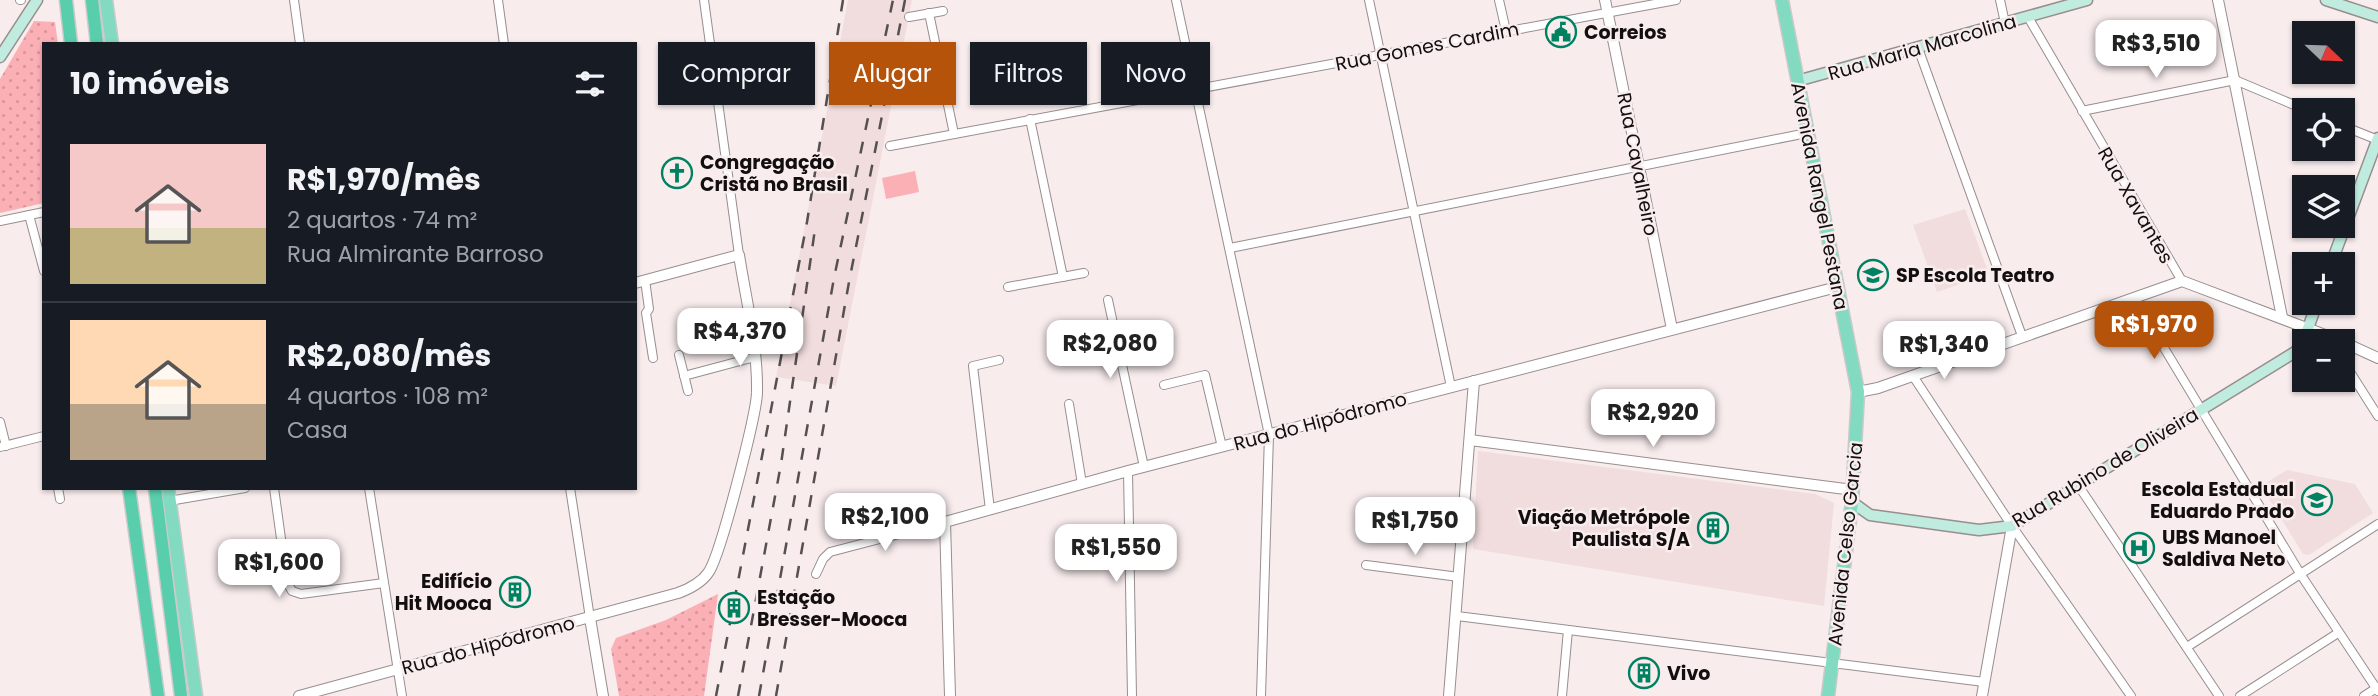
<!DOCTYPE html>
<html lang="pt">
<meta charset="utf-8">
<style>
body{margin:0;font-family:Poppins,sans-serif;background:#242831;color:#f1f3f6;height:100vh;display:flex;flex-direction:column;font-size:26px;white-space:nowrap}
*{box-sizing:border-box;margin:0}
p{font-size:23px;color:#9ea1a6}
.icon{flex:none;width:38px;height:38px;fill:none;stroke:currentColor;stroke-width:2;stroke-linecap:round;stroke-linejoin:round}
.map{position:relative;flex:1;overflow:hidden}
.drawer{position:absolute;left:42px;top:42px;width:595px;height:448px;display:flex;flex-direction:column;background:#171b24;border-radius:0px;box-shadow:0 2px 5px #0004}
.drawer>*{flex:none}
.hud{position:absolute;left:658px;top:42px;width:665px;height:63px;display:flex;gap:14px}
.needle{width:46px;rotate:113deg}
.tools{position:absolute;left:2292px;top:21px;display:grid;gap:14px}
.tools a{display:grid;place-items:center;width:63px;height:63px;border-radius:0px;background:#171b24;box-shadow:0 2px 5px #0004;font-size:35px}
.price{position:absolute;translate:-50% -60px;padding:0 16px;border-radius:14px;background:#fff;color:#222;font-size:23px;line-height:46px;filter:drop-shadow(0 2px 4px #0008)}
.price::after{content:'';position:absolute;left:50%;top:42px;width:21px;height:16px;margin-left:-10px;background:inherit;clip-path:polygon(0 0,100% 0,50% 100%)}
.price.on{background:#b45309;color:#fff}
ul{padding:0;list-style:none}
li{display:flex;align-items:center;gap:21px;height:175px;padding:0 28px}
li+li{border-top:2px solid #363941}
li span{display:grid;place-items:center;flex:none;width:196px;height:140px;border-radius:0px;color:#555}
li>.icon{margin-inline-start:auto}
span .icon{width:84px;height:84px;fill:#fffc;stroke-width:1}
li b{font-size:30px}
h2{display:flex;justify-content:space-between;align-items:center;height:84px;padding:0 28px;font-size:30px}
.chip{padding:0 24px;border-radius:0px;background:#171b24;box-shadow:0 2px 5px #0004;font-size:24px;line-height:63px}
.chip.on{background:#b45309;color:#fff}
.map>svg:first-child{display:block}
</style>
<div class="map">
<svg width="2378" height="696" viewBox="0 0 2378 696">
<defs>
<pattern id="park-dots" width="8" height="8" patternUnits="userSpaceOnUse" patternTransform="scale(1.75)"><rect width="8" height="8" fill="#fbb0b6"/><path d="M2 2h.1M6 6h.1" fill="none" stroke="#d6969b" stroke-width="1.8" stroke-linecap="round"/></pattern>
</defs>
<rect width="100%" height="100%" fill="#f8eced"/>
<g fill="#f1ddde">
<path d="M848,0H912L836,386L776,377Z"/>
<path d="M1965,209L1989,274L1937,292L1913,225Z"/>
<path d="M1478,451L1815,494L1834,503L1824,606L1473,549Z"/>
<path d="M2287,470L2355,484L2373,513L2309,555L2303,554L2261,486Z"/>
</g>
<g fill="url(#park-dots)">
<path d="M34,21L55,22L58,44H44V203L0,213V79Z"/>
<path d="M718,594L704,696H619L611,649L616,638L666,620Z"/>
</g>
<path fill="#fbb0b6" d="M915,171L919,192L886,199L882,178Z"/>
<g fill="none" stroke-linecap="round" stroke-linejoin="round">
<g stroke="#988e8e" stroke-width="10">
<g id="minor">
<path d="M20,0H21"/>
<path d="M294,0L300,44"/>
<path d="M498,0L504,44"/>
<path d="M704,0L739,255"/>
<path d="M1176,0L1269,435L1261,696"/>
<path d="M1369,0L1451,387"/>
<path d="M1499,0L1506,31"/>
<path d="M2000,0L2005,23"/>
<path d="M929,13L954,134"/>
<path d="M909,17L943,11"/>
<path d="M2028,17L2182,281"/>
<path d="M1918,48L2022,336"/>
<path d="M2082,111L2235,80L2306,110"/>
<path d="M1030,119L1063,277"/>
<path d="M2343,126L2378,140"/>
<path d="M890,146L1676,0"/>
<path d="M29,215L44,271"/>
<path d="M0,221L44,212"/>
<path d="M1230,248L1807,133"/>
<path d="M645,280L649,309L646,313L653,358"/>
<path d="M1008,287L1084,273"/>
<path d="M2134,298L2301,575L2378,691"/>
<path d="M1108,300L1144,467"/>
<path d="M679,355L688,391"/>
<path d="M2343,361L2378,416"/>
<path d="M684,376L755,357"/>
<path d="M1913,376L2012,526L2131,696"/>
<path d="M1164,385L1205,375L1222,447"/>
<path d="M1069,404L1082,484"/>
<path d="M0,422L6,446"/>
<path d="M0,447L44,436"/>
<path d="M1128,471L1132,696"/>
<path d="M2078,485L2219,696"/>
<path d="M58,488L60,499"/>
<path d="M274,488L287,582L292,591L301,594L384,583"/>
<path d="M369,488L402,696"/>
<path d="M570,488L590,618"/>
<path d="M169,501L245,488"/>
<path d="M990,510L973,366L999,360"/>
<path d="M1366,565L1459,577"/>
<path d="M816,574L823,559L830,552L945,522"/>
<path d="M1457,616L1984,682"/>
<path d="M2187,647L2378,524"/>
<path d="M1562,696L1568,630"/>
<path d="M2240,696L2338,633"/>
<path d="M2364,696L2378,687"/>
</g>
</g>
<g stroke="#988e8e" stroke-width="12">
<g id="tertiary">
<path d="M1605,0L1672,329"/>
<path d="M2218,0L2282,317"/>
<path d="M2343,342L2378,358"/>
<path d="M1858,392L1878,388L2182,281L2341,341"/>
<path d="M1470,440L1853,490"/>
<path d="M590,618L603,696"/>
<path d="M299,696L678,593C689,589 701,583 708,573C720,558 756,415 757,393C758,347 746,300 739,255L635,283"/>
<path d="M950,696L945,522L1128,471L1837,287"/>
<path d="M1449,696L1474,381"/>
<path d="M1982,696L2012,526"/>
</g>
</g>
<g stroke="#988e8e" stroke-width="13">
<g id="secondary">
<path d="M2326,0L2378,17"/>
<path d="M0,57L37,0"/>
<path d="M1797,81L2087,0"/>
<path d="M2331,264L2378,138"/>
<path d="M1852,502L1870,515L1979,530L2012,526L2295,352L2302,345L2317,303"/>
</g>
</g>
<g stroke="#cbcaca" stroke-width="15">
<g id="primary">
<path d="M106,0L112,44"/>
<path d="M1782,0L1858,392L1852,502L1828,696"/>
<path d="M168,488L196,696"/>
</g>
</g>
<g stroke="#cbcaca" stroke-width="15">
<g id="trunk">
<path d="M66,0L71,44"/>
<path d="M92,0L97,44"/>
<path d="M129,488L158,696"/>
<path d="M155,488L181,696"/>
</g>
</g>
<use href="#minor" stroke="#fff" stroke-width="8"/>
<use href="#tertiary" stroke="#fff" stroke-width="10"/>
<use href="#secondary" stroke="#c0ece0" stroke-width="10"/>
<use href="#primary" stroke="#82dac1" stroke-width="12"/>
<use href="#trunk" stroke="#58ceac" stroke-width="12"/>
<g stroke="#565050" stroke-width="2.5" stroke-dasharray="12 12" stroke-linecap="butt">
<path d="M716,696L807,222L843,0"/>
<path d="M738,696L781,464L815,229"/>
<path d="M759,696L834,278L893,0"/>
<path d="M776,696L849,282L905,0"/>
</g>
</g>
<defs>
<g id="civic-ring" transform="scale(1.575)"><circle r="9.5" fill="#f8eced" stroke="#008162" stroke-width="1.5"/><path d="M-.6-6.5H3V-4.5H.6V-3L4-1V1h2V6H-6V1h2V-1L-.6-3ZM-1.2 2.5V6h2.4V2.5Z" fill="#008162"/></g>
<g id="church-ring" transform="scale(1.575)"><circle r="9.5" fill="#f8eced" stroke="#008162" stroke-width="1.5"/><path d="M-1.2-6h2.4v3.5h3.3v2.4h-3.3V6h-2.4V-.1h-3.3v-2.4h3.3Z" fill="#008162"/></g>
<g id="university-ring" transform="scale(1.575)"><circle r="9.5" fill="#f8eced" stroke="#008162" stroke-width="1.5"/><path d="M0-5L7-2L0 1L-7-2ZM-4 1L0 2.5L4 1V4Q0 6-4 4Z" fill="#008162"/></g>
<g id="school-ring" transform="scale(1.575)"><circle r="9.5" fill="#f8eced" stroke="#008162" stroke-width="1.5"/><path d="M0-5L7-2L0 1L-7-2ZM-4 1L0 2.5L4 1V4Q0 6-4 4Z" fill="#008162"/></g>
<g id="building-ring" transform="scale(1.575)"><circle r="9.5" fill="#f8eced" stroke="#008162" stroke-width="1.5"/><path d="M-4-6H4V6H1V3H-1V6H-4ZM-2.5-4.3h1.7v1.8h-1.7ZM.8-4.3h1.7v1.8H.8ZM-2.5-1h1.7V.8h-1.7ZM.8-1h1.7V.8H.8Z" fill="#008162"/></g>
<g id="hospital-ring" transform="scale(1.575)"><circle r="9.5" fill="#f8eced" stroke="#008162" stroke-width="1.5"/><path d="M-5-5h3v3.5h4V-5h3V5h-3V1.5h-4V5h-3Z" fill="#008162"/></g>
</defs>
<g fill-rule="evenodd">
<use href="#civic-ring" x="1561" y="32"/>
<use href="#church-ring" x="677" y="173"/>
<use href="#university-ring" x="1873" y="275"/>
<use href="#school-ring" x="2317" y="500"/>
<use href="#building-ring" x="1713" y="528"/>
<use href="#hospital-ring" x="2139" y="548"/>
<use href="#building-ring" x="515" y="592"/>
<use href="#building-ring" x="734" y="608"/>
<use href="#building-ring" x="1644" y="673"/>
</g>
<g text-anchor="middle" stroke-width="5" stroke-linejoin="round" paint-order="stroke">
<g font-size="19" font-weight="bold" fill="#130f0f" stroke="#f8eced" text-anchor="start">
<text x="1584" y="39">Correios</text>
<text x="700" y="169">Congregação<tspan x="700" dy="22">Cristã no Brasil</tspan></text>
<text x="1896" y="282">SP Escola Teatro</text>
<text x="2294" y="496" text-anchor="end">Escola Estadual<tspan x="2294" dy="22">Eduardo Prado</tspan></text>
<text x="1690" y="524" text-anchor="end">Viação Metrópole<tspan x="1690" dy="22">Paulista S/A</tspan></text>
<text x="2162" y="544">UBS Manoel<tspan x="2162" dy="22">Saldiva Neto</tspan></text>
<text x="492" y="588" text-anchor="end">Edifício<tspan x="492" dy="22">Hit Mooca</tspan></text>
<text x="757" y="604">Estação<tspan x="757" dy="22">Bresser-Mooca</tspan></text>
<text x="1667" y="680">Vivo</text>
</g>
<g font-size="19" fill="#130f0f" stroke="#f8eced">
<text transform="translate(1427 46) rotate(-11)" y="7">Rua Gomes Cardim</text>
<text transform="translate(1922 47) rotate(-16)" y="7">Rua Maria Marcolina</text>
<text transform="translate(1638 164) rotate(79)" y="7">Rua Cavalheiro</text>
<text transform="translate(1820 196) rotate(79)" y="7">Avenida Rangel Pestana</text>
<text transform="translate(2136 205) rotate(60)" y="7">Rua Xavantes</text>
<text transform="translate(1320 421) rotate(-15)" y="7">Rua do Hipódromo</text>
<text transform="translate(2105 467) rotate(-31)" y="7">Rua Rubino de Oliveira</text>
<text transform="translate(1845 544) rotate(-84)" y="7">Avenida Celso Garcia</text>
<text transform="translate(488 645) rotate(-15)" y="7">Rua do Hipódromo</text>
</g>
</g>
</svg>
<div class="tools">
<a><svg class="needle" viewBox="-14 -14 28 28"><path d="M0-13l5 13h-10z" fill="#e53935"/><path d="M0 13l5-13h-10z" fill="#9ea1a6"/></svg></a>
<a><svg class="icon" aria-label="locate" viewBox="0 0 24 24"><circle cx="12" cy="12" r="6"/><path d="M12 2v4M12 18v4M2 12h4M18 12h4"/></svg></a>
<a><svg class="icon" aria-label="layers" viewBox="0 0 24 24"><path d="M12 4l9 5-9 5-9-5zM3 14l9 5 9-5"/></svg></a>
<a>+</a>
<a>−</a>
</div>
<b class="price" style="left:2156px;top:80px">R$3,510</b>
<b class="price on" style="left:2154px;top:361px">R$1,970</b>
<b class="price" style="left:740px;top:368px">R$4,370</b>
<b class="price" style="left:1110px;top:380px">R$2,080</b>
<b class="price" style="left:1944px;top:381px">R$1,340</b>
<b class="price" style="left:1653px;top:449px">R$2,920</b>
<b class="price" style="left:885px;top:553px">R$2,100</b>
<b class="price" style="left:1415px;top:557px">R$1,750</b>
<b class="price" style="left:1116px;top:584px">R$1,550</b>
<b class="price" style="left:279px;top:599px">R$1,600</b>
<div class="hud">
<a class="chip">Comprar</a>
<a class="chip on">Alugar</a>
<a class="chip">Filtros</a>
<a class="chip">Novo</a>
</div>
<section class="drawer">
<h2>10 imóveis<svg class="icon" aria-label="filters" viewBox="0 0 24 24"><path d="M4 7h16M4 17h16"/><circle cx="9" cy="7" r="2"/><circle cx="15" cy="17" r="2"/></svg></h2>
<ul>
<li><span style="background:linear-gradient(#f6c9c9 60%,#c2b280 0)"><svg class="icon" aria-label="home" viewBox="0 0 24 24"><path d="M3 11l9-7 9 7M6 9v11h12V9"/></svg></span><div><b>R$1,970/mês</b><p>2 quartos · 74 m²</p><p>Rua Almirante Barroso</p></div></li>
<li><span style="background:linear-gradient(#ffd9b3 60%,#b9a48a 0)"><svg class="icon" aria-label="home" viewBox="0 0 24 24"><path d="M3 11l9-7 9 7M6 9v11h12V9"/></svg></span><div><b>R$2,080/mês</b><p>4 quartos · 108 m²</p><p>Casa</p></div></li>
</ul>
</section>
</div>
